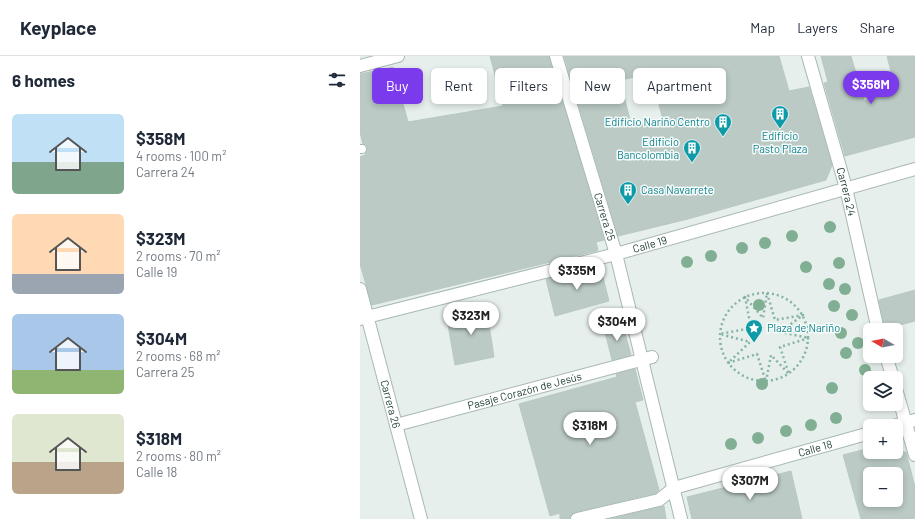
<!DOCTYPE html>
<meta charset="utf-8">
<style>
body{margin:0;font-family:Barlow,sans-serif;background:#f6f6f7;color:#1f2937;height:100vh;display:flex;flex-direction:column;font-size:15px;white-space:nowrap}
*{box-sizing:border-box;margin:0}
p{font-size:13px;color:#747a83}
.icon{flex:none;width:22px;height:22px;fill:none;stroke:currentColor;stroke-width:2;stroke-linecap:round;stroke-linejoin:round}
.map{position:relative;flex:1;overflow:hidden}
.panel{display:flex;flex-direction:column;background:#fff;width:360px}
.panel>*{flex:none}
.top-card{position:absolute;left:12px;top:12px;width:380px;height:36px;display:flex;gap:8px}
.needle{width:26px;rotate:279deg}
.buttons{position:absolute;left:503px;top:267px;display:grid;gap:8px}
.buttons a{display:grid;place-items:center;width:40px;height:40px;border-radius:6px;background:#fff;box-shadow:0 2px 6px #0003;font-size:20px}
.price{position:absolute;translate:-50% -34px;padding:0 9px;border-radius:14px;background:#fff;color:#222;font-size:13px;line-height:26px;filter:drop-shadow(0 1px 2px #0008)}
.price::after{content:'';position:absolute;left:50%;top:24px;width:12px;height:9px;margin-left:-6px;background:inherit;clip-path:polygon(0 0,100% 0,50% 100%)}
.price.on{background:#7c3aed;color:#fff}
ul{padding:0;list-style:none}
li{display:flex;align-items:center;gap:12px;height:100px;padding:0 12px}
li span{display:grid;place-items:center;flex:none;width:112px;height:80px;border-radius:6px;color:#555}
li>.icon{margin-inline-start:auto}
span .icon{width:48px;height:48px;fill:#fffc;stroke-width:1}
li b{font-size:17px}
h2{display:flex;justify-content:space-between;align-items:center;height:48px;padding:0 12px;font-size:17px}
.chip{padding:0 14px;border-radius:6px;background:#fff;box-shadow:0 2px 6px #0003;font-size:14px;line-height:36px}
.chip.on{background:#7c3aed;color:#fff}
header{display:flex;align-items:center;gap:24px;box-sizing:border-box;height:56px;padding:0 20px;background:#fff;border-bottom:1px solid #e0e1e3}
header strong{font-size:19px}
nav{display:flex;gap:22px;margin-inline-start:auto;font-size:14px}
main{display:flex;flex:1;min-height:0}
.map>svg:first-child{display:block}
</style>
<header>
<strong>Keyplace</strong>
<nav><a>Map</a><a>Layers</a><a>Share</a></nav>
</header>
<main>
<section class="panel">
<h2>6 homes<svg class="icon" aria-label="filters" viewBox="0 0 24 24"><path d="M4 7h16M4 17h16"/><circle cx="9" cy="7" r="2"/><circle cx="15" cy="17" r="2"/></svg></h2>
<ul>
<li><span style="background:linear-gradient(#bfe0f5 60%,#7fa58c 0)"><svg class="icon" aria-label="home" viewBox="0 0 24 24"><path d="M3 11l9-7 9 7M6 9v11h12V9"/></svg></span><div><b>$358M</b><p>4 rooms · 100 m²</p><p>Carrera 24</p></div></li>
<li><span style="background:linear-gradient(#ffd9b3 75%,#9aa5b1 0)"><svg class="icon" aria-label="home" viewBox="0 0 24 24"><path d="M3 11l9-7 9 7M6 9v11h12V9"/></svg></span><div><b>$323M</b><p>2 rooms · 70 m²</p><p>Calle 19</p></div></li>
<li><span style="background:linear-gradient(#a9c7e8 70%,#8fb573 0)"><svg class="icon" aria-label="home" viewBox="0 0 24 24"><path d="M3 11l9-7 9 7M6 9v11h12V9"/></svg></span><div><b>$304M</b><p>2 rooms · 68 m²</p><p>Carrera 25</p></div></li>
<li><span style="background:linear-gradient(#dfe7d0 60%,#b9a48a 0)"><svg class="icon" aria-label="home" viewBox="0 0 24 24"><path d="M3 11l9-7 9 7M6 9v11h12V9"/></svg></span><div><b>$318M</b><p>2 rooms · 80 m²</p><p>Calle 18</p></div></li>
</ul>
</section>
<div class="map">
<svg width="555" height="463" viewBox="0 0 555 463">
<rect width="100%" height="100%" fill="#e6efeb"/>
<g fill="#bbcac4" stroke="#b8c9c2" fill-rule="evenodd">
<path d="M130,0H189L244,184L236,186L238,194L236,195L12,249L0,208V101L5,99L7,93V90L3,88L0,76V18L33,11L48,66L143,50Z"/>
<path d="M204,0H419L429,35L449,31L472,109L466,124L328,163L258,180ZM291,18L303,64L272,72L260,24Z"/>
<path d="M461,0H491L504,45L536,35L527,0H555V81L485,100L464,27L468,26Z"/>
<path d="M240,210L249,245L195,260L186,223Z"/>
<path d="M555,234V265L525,273L519,244Z"/>
<path d="M126,249L134,301L95,309L87,263Z"/>
<path d="M262,267L271,299L252,304L244,272Z"/>
<path d="M275,313L283,344L275,346L299,434L296,437L215,456L212,458L210,463H200V457L190,460L159,348L257,321L256,318Z"/>
<path d="M510,392V396H546L555,431V463H501L483,399ZM510,418H536V444H510Z"/>
<path d="M431,415L442,463H332L327,441Z"/>
<path d="M304,450L306,463H250L301,451Z"/>
</g>
<g fill="none" stroke-linecap="round" stroke-linejoin="round">
<g stroke="#a8b8b2" stroke-width="10">
<path id="service" d="M0,93H2"/>
</g>
<g stroke="#a8b8b2" stroke-width="14">
<g id="pedestrian">
<path id="s1" d="M7,261L256,198L555,113"/>
<path id="s2" d="M36,369L292,301"/>
</g>
</g>
<g stroke="#a8b8b2" stroke-width="14">
<g id="minor">
<path id="s3" d="M196,0L256,198L321,463"/>
<path id="s4" d="M448,0L486,132L518,274"/>
<path d="M0,10L38,0"/>
<path id="s5" d="M0,233L61,463"/>
<path d="M526,300L533,322"/>
<path d="M536,333L555,399"/>
</g>
</g>
<g stroke="#a8b8b2" stroke-width="14">
<g id="tertiary">
<path d="M0,263L7,261"/>
<path d="M533,370L555,364"/>
<path id="s6" d="M217,463L299,444L314,432L510,377"/>
</g>
</g>
<g stroke="#86b3a5" stroke-width="2.5" stroke-dasharray="2 3" stroke-linecap="butt">
<circle cx="404" cy="281" r="44"/>
<path d="M407,237L415,264L443,259L420,276L449,282L420,291L429,318L411,299L406,326L397,298L368,307L390,286L360,278L391,272L385,241L403,262Z"/>
</g>
<use href="#service" stroke="#fff" stroke-width="8"/>
<use href="#pedestrian" stroke="#fff" stroke-width="12"/>
<use href="#minor" stroke="#fff" stroke-width="12"/>
<use href="#tertiary" stroke="#fff" stroke-width="12"/>
</g>
<g fill="#80af93">
<circle cx="470" cy="171" r="6"/>
<circle cx="432" cy="180" r="6"/>
<circle cx="405" cy="187" r="6"/>
<circle cx="382" cy="192" r="6"/>
<circle cx="351" cy="200" r="6"/>
<circle cx="327" cy="206" r="6"/>
<circle cx="479" cy="207" r="6"/>
<circle cx="446" cy="211" r="6"/>
<circle cx="469" cy="228" r="6"/>
<circle cx="485" cy="233" r="6"/>
<circle cx="399" cy="249" r="6"/>
<circle cx="474" cy="250" r="6"/>
<circle cx="492" cy="259" r="6"/>
<circle cx="481" cy="277" r="6"/>
<circle cx="498" cy="287" r="6"/>
<circle cx="486" cy="297" r="6"/>
<circle cx="505" cy="314" r="6"/>
<circle cx="402" cy="328" r="6"/>
<circle cx="472" cy="332" r="6"/>
<circle cx="476" cy="362" r="6"/>
<circle cx="451" cy="369" r="6"/>
<circle cx="426" cy="375" r="6"/>
<circle cx="398" cy="382" r="6"/>
<circle cx="371" cy="388" r="6"/>
</g>
<defs>
<g id="building-pin" transform="scale(0.9)"><path d="M0 17L-7.5 6A9.5 9.5 0 1 1 7.5 6Z" fill="#0f9aa8" stroke="#f7fbf9"/><path d="M-4-6H4V6H1V3H-1V6H-4ZM-2.5-4.3h1.7v1.8h-1.7ZM.8-4.3h1.7v1.8H.8ZM-2.5-1h1.7V.8h-1.7ZM.8-1h1.7V.8H.8Z" fill="#fff"/></g>
<g id="sight-pin" transform="scale(0.9)"><path d="M0 17L-7.5 6A9.5 9.5 0 1 1 7.5 6Z" fill="#0f9aa8" stroke="#f7fbf9"/><path d="M0-6L1.8-2.2L6-1.7L2.9 1.2L3.7 5.4L0 3.3L-3.7 5.4L-2.9 1.2L-6-1.7L-1.8-2.2Z" fill="#fff"/></g>
</defs>
<g fill-rule="evenodd">
<use href="#building-pin" x="420" y="58"/>
<use href="#building-pin" x="363" y="66"/>
<use href="#building-pin" x="332" y="92"/>
<use href="#building-pin" x="268" y="134"/>
<use href="#sight-pin" x="394" y="272"/>
</g>
<g text-anchor="middle" stroke-width="3" stroke-linejoin="round" paint-order="stroke">
<g font-size="11" fill="#0d838f" stroke="#f7fbf9" text-anchor="end">
<text x="350" y="70">Edificio Nariño Centro</text>
<text x="420" y="84" text-anchor="middle">Edificio<tspan x="420" dy="13">Pasto Plaza</tspan></text>
<text x="319" y="90">Edificio<tspan x="319" dy="13">Bancolombia</tspan></text>
<text x="281" y="138" text-anchor="start">Casa Navarrete</text>
<text x="407" y="276" text-anchor="start">Plaza de Nariño</text>
</g>
<g font-size="11" fill="#24423a" stroke="#f7fbf9">
<text dy="4" stroke="none"><textPath href="#s4" startOffset="141">Carrera 24</textPath></text>
<text dy="4" stroke="none"><textPath href="#s3" startOffset="168">Carrera 25</textPath></text>
<text dy="4" stroke="none"><textPath href="#s1" startOffset="292">Calle 19</textPath></text>
<text dy="4" stroke="none"><textPath href="#s2" startOffset="133">Pasaje Corazón de Jesús</textPath></text>
<text dy="4" stroke="none"><textPath href="#s5" startOffset="119">Carrera 26</textPath></text>
<text dy="4" stroke="none"><textPath href="#s6" startOffset="250">Calle 18</textPath></text>
</g>
</g>
</svg>
<div class="buttons">
<a><svg class="needle" viewBox="-14 -14 28 28"><path d="M0-13l5 13h-10z" fill="#e53935"/><path d="M0 13l5-13h-10z" fill="#747a83"/></svg></a>
<a><svg class="icon" aria-label="layers" viewBox="0 0 24 24"><path d="M12 4l9 5-9 5-9-5zM3 14l9 5 9-5"/></svg></a>
<a>+</a>
<a>−</a>
</div>
<b class="price on" style="left:511px;top:49px">$358M</b>
<b class="price" style="left:217px;top:235px">$335M</b>
<b class="price" style="left:111px;top:280px">$323M</b>
<b class="price" style="left:257px;top:286px">$304M</b>
<b class="price" style="left:230px;top:390px">$318M</b>
<b class="price" style="left:390px;top:445px">$307M</b>
<div class="top-card">
<a class="chip on">Buy</a>
<a class="chip">Rent</a>
<a class="chip">Filters</a>
<a class="chip">New</a>
<a class="chip">Apartment</a>
</div>
</div>
</main>
